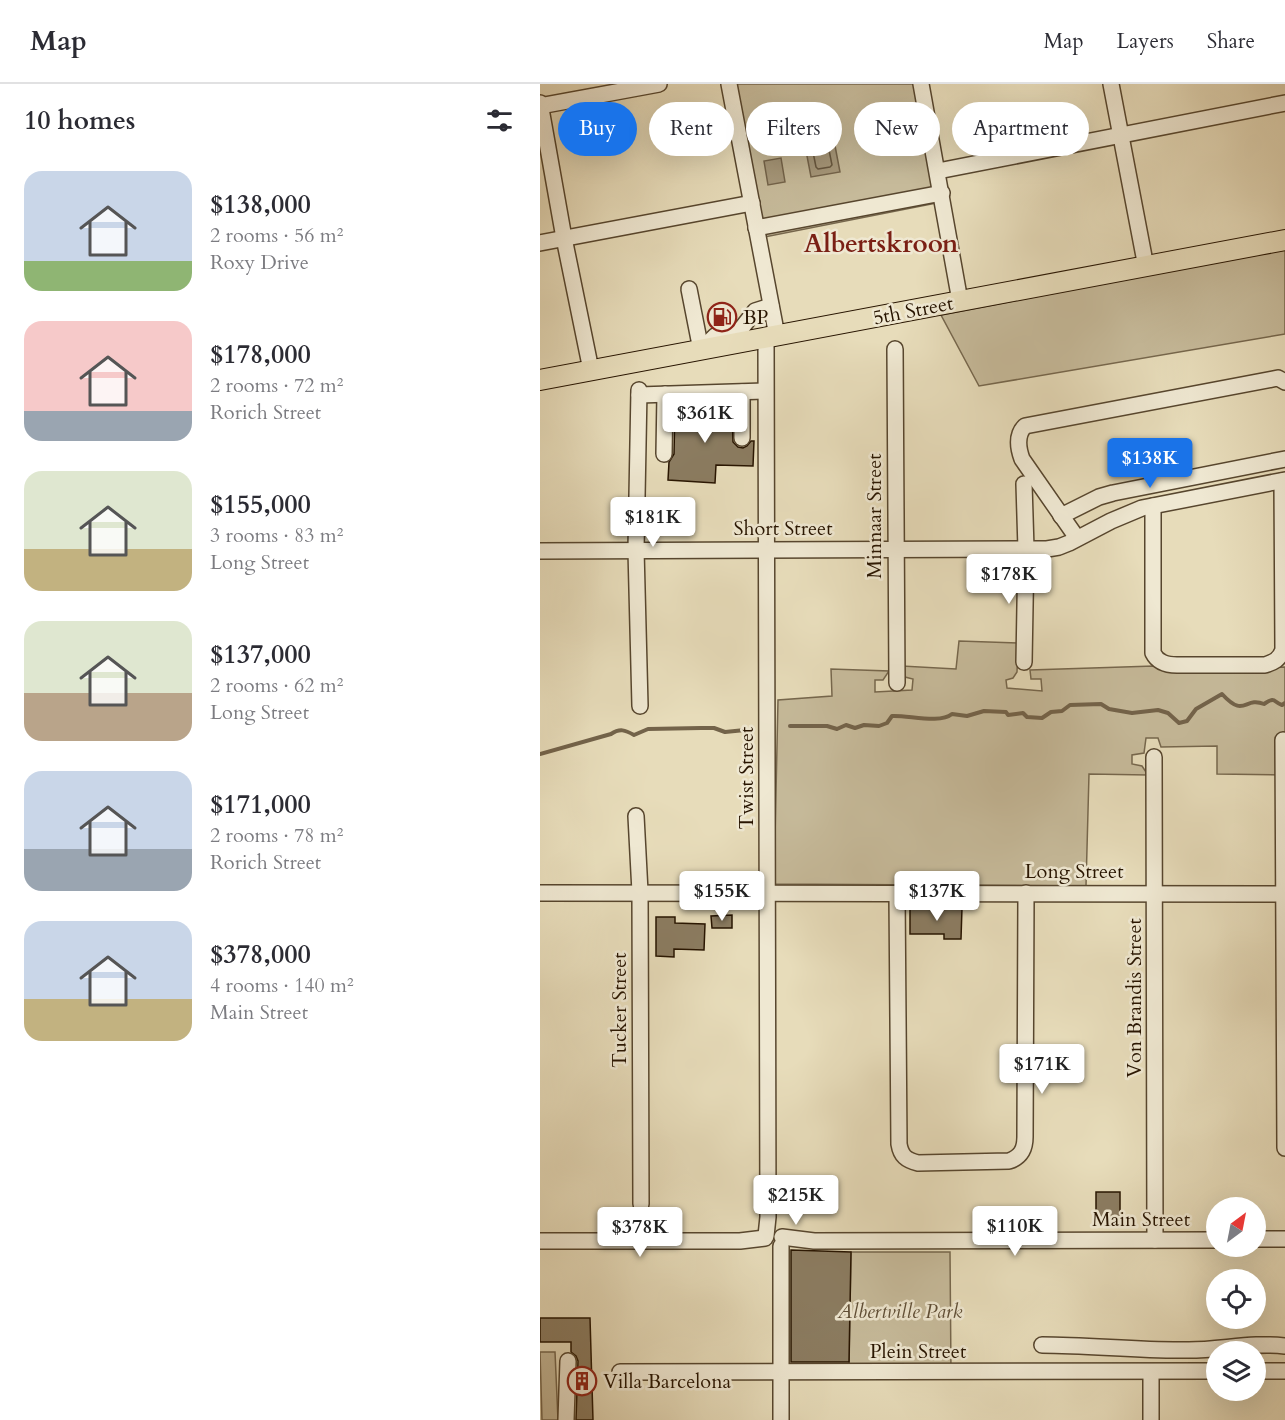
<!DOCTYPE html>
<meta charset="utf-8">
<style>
body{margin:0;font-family:Cardo,serif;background:#f7f7f7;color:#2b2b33;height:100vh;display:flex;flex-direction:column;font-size:22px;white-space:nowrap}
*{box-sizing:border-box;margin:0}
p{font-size:20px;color:#7c7c81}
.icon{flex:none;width:33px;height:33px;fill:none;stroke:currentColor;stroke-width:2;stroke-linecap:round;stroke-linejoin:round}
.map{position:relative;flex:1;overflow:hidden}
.sheet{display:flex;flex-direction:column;background:#fff;width:540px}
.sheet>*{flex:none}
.hud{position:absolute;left:18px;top:18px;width:570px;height:54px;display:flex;gap:12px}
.needle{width:39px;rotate:32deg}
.buttons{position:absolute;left:666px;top:1113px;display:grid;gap:12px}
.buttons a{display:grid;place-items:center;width:60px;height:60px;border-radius:50%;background:#fff;box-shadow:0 6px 24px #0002;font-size:30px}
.price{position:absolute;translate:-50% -51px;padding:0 14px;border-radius:6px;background:#fff;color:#222;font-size:20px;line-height:39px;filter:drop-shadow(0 2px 3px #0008)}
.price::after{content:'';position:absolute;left:50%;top:36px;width:18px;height:14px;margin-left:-9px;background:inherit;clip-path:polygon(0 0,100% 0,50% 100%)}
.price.current{background:#1a73e8;color:#fff}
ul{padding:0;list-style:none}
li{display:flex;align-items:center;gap:18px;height:150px;padding:0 24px}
li span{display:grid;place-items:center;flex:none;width:168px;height:120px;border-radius:18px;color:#555}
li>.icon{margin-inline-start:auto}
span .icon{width:72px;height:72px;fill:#fffc;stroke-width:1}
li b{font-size:26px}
h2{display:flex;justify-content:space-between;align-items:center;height:72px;padding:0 24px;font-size:26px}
.pill{padding:0 21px;border-radius:27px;background:#fff;box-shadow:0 6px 24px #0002;font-size:21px;line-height:54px}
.pill.current{background:#1a73e8;color:#fff}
header{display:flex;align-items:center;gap:36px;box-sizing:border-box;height:84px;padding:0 30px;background:#fff;border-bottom:2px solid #e1e1e2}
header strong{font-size:28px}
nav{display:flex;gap:33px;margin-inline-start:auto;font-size:21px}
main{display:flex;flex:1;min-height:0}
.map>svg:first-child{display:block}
</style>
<header>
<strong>Map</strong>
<nav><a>Map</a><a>Layers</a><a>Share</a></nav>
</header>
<main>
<section class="sheet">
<h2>10 homes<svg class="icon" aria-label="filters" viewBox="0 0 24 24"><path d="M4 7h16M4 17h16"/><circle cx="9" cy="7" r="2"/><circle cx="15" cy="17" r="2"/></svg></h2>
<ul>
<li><span style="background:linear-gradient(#c9d6e8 75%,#8fb573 0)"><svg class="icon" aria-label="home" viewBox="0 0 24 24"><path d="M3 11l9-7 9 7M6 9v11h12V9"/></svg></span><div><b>$138,000</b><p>2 rooms · 56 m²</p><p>Roxy Drive</p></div></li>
<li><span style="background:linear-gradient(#f6c9c9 75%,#9aa5b1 0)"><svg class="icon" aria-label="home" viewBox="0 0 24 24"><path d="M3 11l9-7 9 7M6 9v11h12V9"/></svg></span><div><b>$178,000</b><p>2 rooms · 72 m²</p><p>Rorich Street</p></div></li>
<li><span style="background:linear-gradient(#dfe7d0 65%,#c2b280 0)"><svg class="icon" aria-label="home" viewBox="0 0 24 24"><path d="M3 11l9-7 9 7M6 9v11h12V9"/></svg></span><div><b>$155,000</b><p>3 rooms · 83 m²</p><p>Long Street</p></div></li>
<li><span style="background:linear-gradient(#dfe7d0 60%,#b9a48a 0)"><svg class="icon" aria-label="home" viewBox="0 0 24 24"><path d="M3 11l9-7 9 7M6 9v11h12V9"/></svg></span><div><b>$137,000</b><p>2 rooms · 62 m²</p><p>Long Street</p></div></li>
<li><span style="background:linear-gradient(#c9d6e8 65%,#9aa5b1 0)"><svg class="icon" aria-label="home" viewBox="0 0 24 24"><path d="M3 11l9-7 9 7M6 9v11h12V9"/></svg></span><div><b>$171,000</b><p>2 rooms · 78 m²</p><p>Rorich Street</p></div></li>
<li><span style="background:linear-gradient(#c9d6e8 65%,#c2b280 0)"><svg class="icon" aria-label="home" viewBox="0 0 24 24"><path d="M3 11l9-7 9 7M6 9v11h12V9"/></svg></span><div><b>$378,000</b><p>4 rooms · 140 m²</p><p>Main Street</p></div></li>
</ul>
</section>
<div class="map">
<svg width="745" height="1336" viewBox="0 0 745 1336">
<rect width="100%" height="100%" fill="#e7dcba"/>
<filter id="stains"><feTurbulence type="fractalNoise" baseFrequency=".00333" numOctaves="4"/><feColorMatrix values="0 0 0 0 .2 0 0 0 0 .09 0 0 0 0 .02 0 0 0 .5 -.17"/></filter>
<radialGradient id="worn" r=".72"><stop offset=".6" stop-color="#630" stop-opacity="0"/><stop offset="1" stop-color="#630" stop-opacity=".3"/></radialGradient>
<g fill="#c6ba9a" stroke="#76674d" stroke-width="1.5">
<path d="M182,0H381L402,118L214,155Z"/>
<path d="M745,165V250L439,302L401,231Z"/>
<path d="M419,557L478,559L477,588L473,594L466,596L467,604L502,607L501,595H491L490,586L614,582L624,587L745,583V691L677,690V662L621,663L618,654H606L604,669L592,671V680L602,682L608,691L549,690L546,802L234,800L238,616L292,612L291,585L349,587L343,596H335V608L372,606L373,595L365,593L362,589V582L416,585Z"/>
<path d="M311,1168H410L411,1288L309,1285Z"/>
<path d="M0,1268H15L18,1336H2Z"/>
</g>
<g fill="#a6987b" stroke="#73634a" stroke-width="1.5">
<path d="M292,46L300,88L271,93L263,51Z"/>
<path d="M241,74L245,98L228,101L224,77Z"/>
</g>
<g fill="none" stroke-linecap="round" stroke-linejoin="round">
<path stroke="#66563e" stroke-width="1.5" d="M284,54L287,56L292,81L290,83L278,85L276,83L271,58Z"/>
<g stroke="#73634a" stroke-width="4">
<path d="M250,642H287L297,645L306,641L315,644L324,641L339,642L347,639L352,632C368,631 400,640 412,630L427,632L444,627L466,628L468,631L483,629L487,633L502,634L511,628L522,627L530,621L561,620L569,625L592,629L618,626L628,629L639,639L647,637L656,625L682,610C705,635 704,612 724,620C736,612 733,618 742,621L745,619"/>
<path d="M0,670L71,650C80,644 85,646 94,651L108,645L161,644H174L185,648L205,646"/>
</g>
</g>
<g fill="#8b7c61" stroke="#271400" stroke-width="1.5">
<path d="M135,322L192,323L193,358L198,363L203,364L207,362L211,357H214L213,382L176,381L175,399L128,396L129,378L134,370Z"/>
<path d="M370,823L422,824L421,855H404V850H370Z"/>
<path d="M192,831V844H172L171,832Z"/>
<path d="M116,833H135V839L165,840L164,866L134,865V873L116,872Z"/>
<rect x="556" y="1108" width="24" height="30"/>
<path d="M251,1166L311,1168L309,1278H251Z"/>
<path d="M0,1234H50L53,1336H36L38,1277L36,1272L31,1268V1258H0Z"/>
</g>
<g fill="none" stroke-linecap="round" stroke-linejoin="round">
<g stroke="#57462e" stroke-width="18">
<g id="minor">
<path d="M189,0L237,252"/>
<path d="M381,0L420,217"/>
<path d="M571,0L606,183"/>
<path d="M0,19L24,154L51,286"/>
<path d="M0,22L119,0"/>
<path d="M398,87L745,19"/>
<path d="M216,144L402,109"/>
<path d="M0,159L212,119"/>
<path d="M149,205L161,266"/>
<path d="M226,254L228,1133L226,1152"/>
<path d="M168,265L169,258L175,252L201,245L215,227L231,222"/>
<path d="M355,265L357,599"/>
<path d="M99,306L96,466L100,622"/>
<path d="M202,308V354"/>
<path d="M99,311L225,307"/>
<path d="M124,370L125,310"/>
<path d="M484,400L486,465L484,578"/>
<path d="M613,422V569C618,579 627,581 637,581H725C734,578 739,576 743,566L742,397"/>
<path d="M521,432L559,413L573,409L745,375"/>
<path d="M537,454L482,375C478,364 476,351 485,342L733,295L738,294L745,298"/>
<path d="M0,467L507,465L519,463L529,459L571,437L602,424L745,396"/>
<path d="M743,656L745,1064"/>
<path d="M614,673L615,1156"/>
<path d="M96,732L100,808L101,1120"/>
<path d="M0,809L745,810"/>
<path d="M357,810L359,1060C361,1072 366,1076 378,1079L469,1077C481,1073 485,1065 485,1053L486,809"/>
<path d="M242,1153L274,1157L676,1156"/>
<path d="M716,1155H745"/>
<path d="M0,1157H200L225,1154"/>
<path d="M241,1162V1336"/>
<path d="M502,1261C551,1261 600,1267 649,1266C681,1266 713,1258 745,1262"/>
<path d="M716,1287H745"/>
<path d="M80,1288L676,1287"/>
<path d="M611,1288V1336"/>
<path d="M26,1336L28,1277"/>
</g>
</g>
<g stroke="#271400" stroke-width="22">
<path id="major" d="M0,296L745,156"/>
</g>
<use href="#minor" stroke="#efe8d2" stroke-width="15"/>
<use href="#major" stroke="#e7dcba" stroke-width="20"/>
</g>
<defs>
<g id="fuel-ring" transform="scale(1.5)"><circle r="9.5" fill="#efe8d2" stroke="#8f2418" stroke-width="1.5"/><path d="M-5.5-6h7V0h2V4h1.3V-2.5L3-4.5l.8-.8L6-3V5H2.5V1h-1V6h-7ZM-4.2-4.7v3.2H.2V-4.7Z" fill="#8f2418"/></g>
<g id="building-ring" transform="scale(1.5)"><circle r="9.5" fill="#efe8d2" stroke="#8f2418" stroke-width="1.5"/><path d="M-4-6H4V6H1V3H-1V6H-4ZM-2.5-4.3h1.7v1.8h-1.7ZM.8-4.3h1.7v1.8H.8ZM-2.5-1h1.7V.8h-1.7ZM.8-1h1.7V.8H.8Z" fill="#8f2418"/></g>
</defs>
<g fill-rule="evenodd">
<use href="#fuel-ring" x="182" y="233"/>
<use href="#building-ring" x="42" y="1297"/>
</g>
<g text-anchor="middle" stroke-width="5" stroke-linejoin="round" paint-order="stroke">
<g font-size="20" fill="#271400" stroke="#efe8d2">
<text transform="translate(373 226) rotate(-11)" y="7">5th Street</text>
<text transform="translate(334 432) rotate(-90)" y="7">Minnaar Street</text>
<text x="243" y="451">Short Street</text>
<text transform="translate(206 694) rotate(-90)" y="7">Twist Street</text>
<text x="534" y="794">Long Street</text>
<text transform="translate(594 914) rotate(-90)" y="7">Von Brandis Street</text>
<text transform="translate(79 926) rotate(-90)" y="7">Tucker Street</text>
<text x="601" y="1142">Main Street</text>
<text x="378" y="1274">Plein Street</text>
</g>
<g font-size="20" fill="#271400" stroke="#efe8d2" text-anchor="start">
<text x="203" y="240">BP</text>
<text x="63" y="1304">Villa Barcelona</text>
</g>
<g font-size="20" font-style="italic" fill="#5f4e36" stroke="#efe8d2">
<text x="360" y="1234">Albertville Park</text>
</g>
<g font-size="26" font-weight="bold" fill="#7a1f14" stroke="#efe8d2">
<text x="341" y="168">Albertskroon</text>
</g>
</g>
<rect width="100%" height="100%" filter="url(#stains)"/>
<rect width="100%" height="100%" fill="url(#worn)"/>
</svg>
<div class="buttons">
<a><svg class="needle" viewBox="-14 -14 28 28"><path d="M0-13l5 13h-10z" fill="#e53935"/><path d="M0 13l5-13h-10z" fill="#7c7c81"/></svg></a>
<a><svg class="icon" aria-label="locate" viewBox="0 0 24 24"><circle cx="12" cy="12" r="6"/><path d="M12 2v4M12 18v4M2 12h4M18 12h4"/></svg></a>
<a><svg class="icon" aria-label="layers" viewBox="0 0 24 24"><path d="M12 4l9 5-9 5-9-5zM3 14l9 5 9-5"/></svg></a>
</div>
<b class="price" style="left:165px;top:360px">$361K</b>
<b class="price current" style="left:610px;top:405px">$138K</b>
<b class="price" style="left:113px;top:464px">$181K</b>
<b class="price" style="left:469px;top:521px">$178K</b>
<b class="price" style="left:182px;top:838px">$155K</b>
<b class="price" style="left:397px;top:838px">$137K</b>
<b class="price" style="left:502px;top:1011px">$171K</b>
<b class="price" style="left:256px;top:1142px">$215K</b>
<b class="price" style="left:475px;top:1173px">$110K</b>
<b class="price" style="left:100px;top:1174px">$378K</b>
<div class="hud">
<a class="pill current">Buy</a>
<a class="pill">Rent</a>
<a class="pill">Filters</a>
<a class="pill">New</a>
<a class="pill">Apartment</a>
</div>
</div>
</main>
